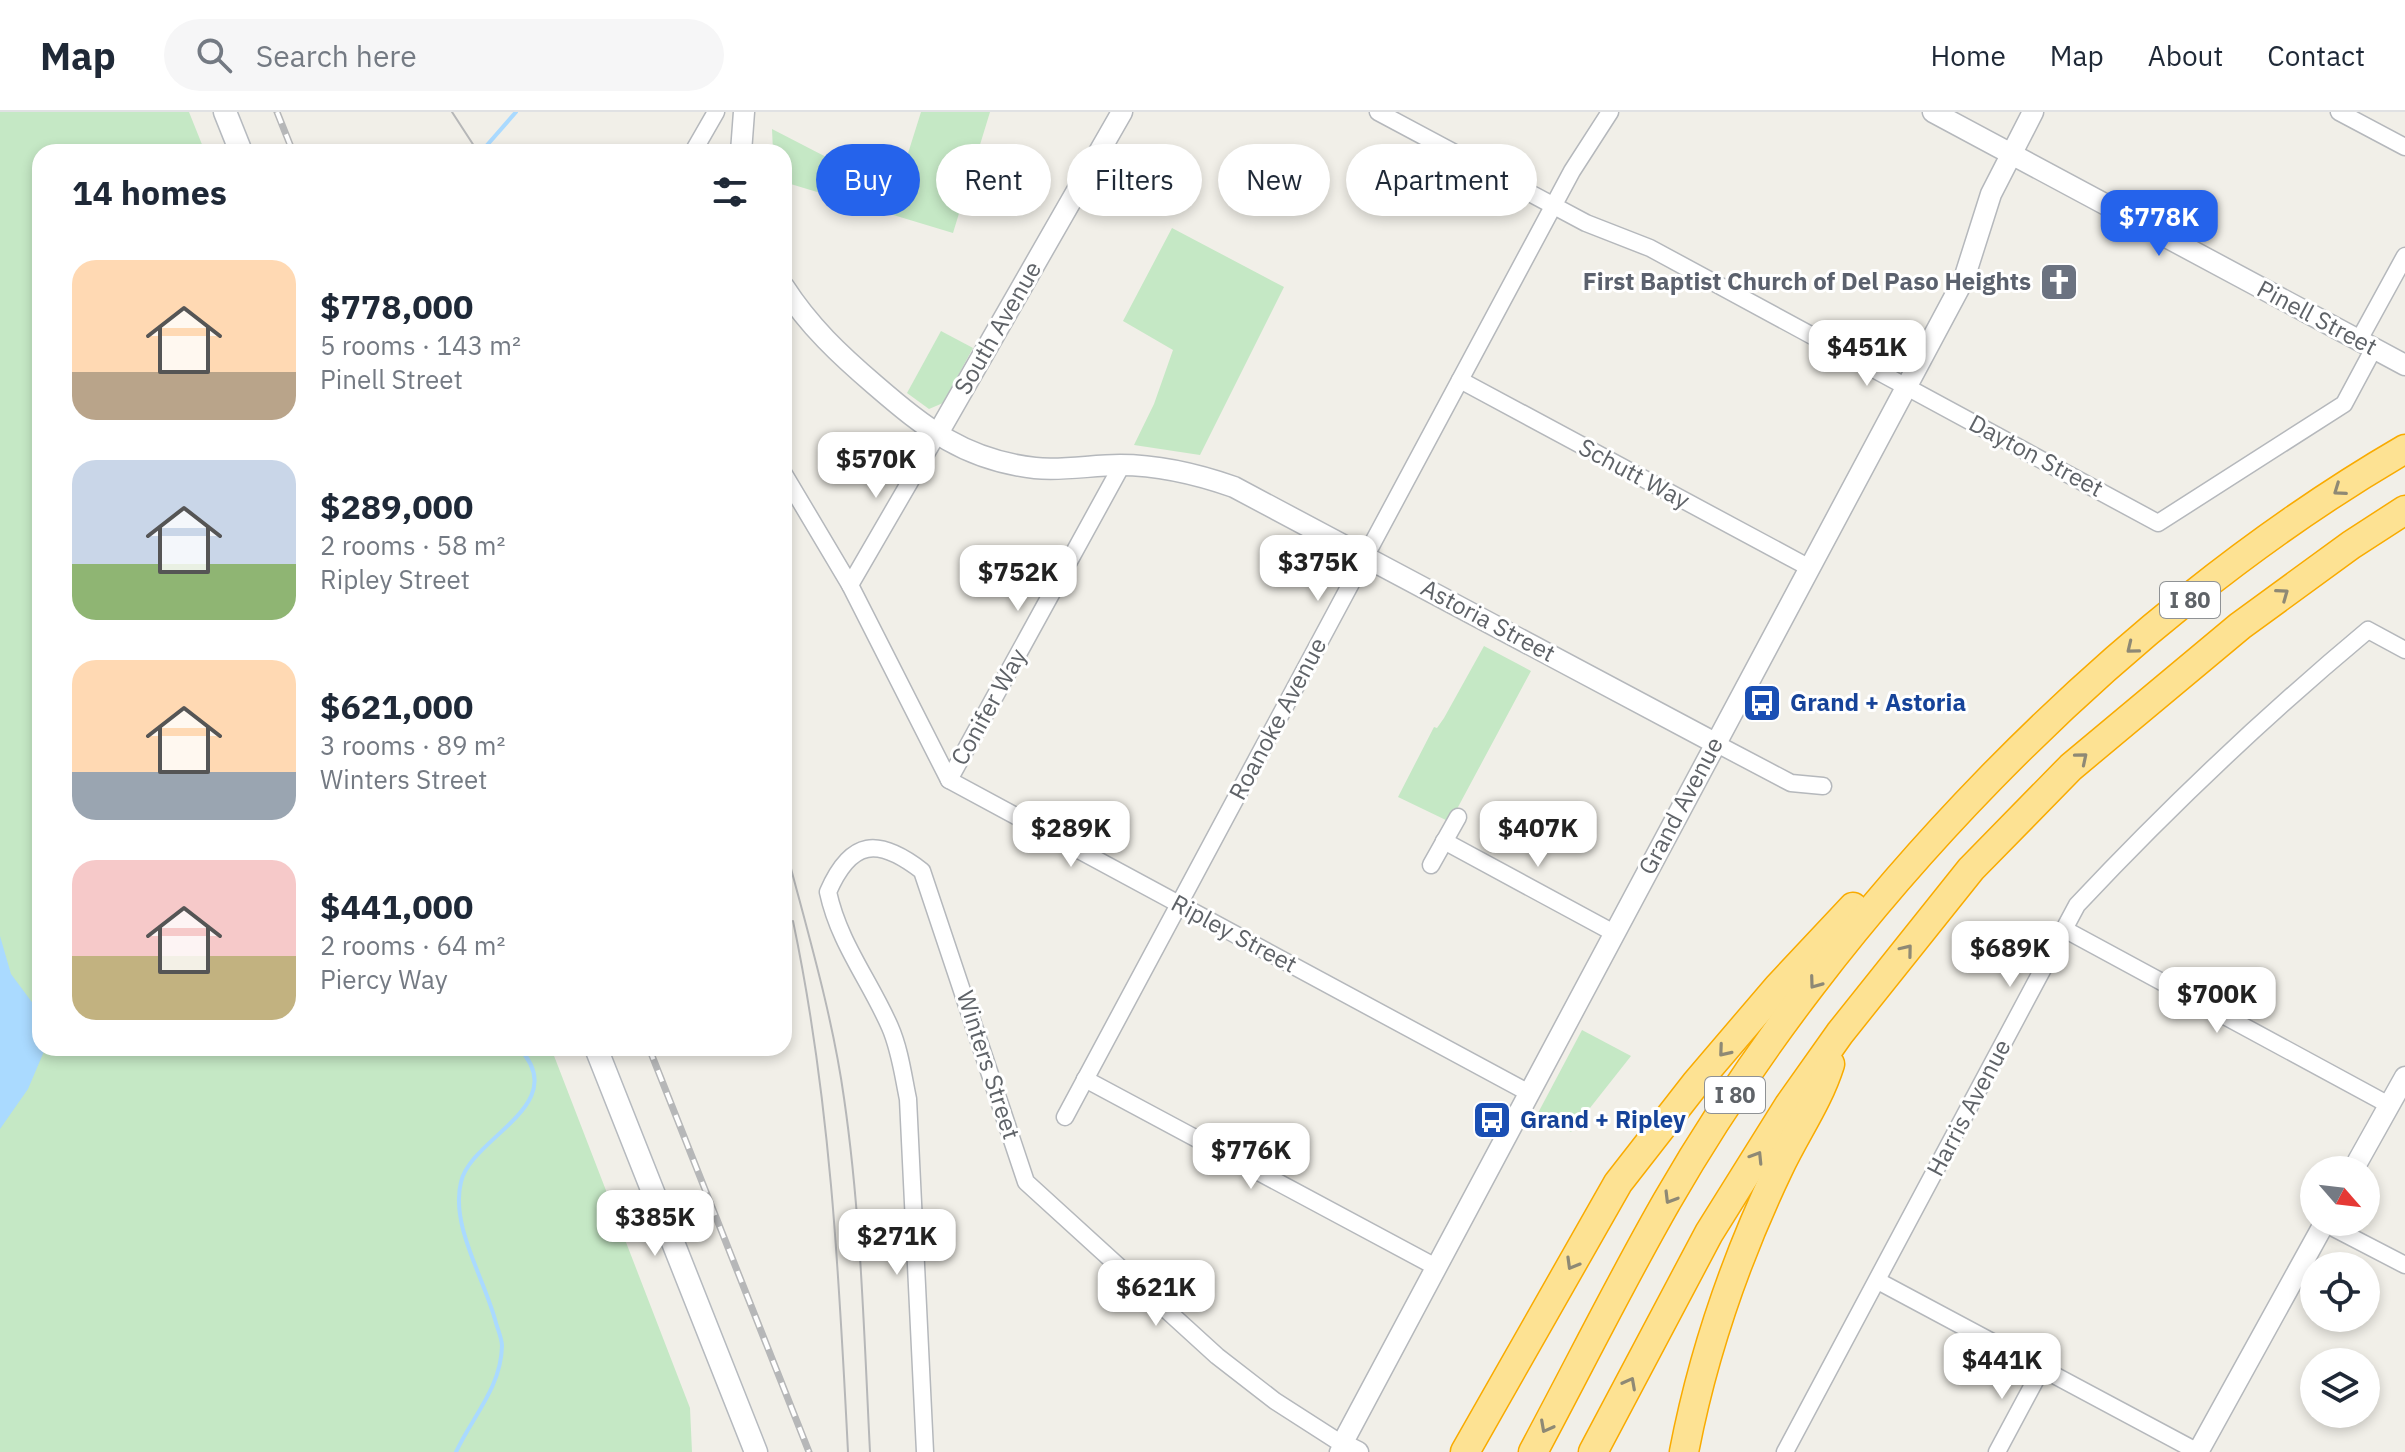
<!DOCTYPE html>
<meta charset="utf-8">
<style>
body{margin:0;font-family:"IBM Plex Sans",sans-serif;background:#f6f6f7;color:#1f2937;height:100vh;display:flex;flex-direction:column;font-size:30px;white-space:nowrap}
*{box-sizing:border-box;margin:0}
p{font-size:26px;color:#747a83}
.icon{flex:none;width:44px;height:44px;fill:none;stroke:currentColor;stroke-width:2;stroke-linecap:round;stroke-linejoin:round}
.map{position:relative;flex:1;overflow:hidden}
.panel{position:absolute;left:32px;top:32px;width:760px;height:912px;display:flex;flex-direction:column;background:#fff;border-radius:24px;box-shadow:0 4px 12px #0003}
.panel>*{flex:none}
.top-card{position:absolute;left:816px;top:32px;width:760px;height:72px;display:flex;gap:16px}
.needle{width:52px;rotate:118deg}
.controls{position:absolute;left:2300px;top:1044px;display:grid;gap:16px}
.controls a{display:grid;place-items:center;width:80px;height:80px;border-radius:50%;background:#fff;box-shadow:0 4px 12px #0003;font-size:40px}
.price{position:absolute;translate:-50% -68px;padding:0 18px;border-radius:16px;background:#fff;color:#222;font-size:26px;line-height:52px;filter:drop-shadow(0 2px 4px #0008)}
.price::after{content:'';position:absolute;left:50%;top:48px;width:24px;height:18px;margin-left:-12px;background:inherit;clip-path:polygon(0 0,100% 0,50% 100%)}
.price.on{background:#2563eb;color:#fff}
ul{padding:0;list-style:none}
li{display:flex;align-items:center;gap:24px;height:200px;padding:0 40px}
li span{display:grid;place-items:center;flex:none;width:224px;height:160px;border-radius:24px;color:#555}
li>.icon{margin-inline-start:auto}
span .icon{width:96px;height:96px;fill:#fffc;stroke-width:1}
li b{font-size:34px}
h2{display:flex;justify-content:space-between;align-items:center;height:96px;padding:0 40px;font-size:34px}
.chip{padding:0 28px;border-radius:36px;background:#fff;box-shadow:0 4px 12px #0003;font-size:28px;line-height:72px}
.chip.on{background:#2563eb;color:#fff}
header{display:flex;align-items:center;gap:48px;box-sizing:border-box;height:112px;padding:0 40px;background:#fff;border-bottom:2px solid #e0e1e3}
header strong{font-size:38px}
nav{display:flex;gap:44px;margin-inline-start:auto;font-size:28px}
.search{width:560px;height:72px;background:#f6f6f7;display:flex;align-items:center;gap:20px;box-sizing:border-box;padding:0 28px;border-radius:44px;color:#747a83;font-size:30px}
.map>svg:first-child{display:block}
</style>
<header>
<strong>Map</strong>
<div class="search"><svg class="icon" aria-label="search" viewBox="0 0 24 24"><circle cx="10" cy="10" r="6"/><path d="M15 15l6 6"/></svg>Search here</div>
<nav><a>Home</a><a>Map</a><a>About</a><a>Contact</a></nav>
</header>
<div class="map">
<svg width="2405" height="1340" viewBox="0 0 2405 1340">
<rect width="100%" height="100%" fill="#f1efe8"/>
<g fill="#c5e8c5">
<path d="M0,0H189L205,40H40V936H551L690,1296L692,1340H0Z"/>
<path d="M921,0H990L953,121L784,70V40H773L772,17L832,48L899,70Z"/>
<path d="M1172,116L1284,175L1200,343L1134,333L1154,292L1173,238L1123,209Z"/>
<path d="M941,219L973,236L943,291L929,297L907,281Z"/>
<path d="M1484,534L1531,559L1450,710L1398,685L1434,615L1437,616L1444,606Z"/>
<path d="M1582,918L1631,944L1571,1020L1538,1001Z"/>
</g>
<path fill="#aadaff" d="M0,824L11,862L40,901V936L45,937L28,977L0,1017Z"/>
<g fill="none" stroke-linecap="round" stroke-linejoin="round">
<g stroke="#aadaff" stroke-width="4">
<path d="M481,40L516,0"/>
<path d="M456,1340C472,1305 501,1276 502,1234C502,1227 498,1218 496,1211C485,1167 450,1114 461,1070C471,1025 573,993 519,936"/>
</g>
<g stroke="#b5b8bc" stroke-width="19">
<g id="minor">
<path d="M1378,0L1586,111L1650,136L2158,411L2344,292L2374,236"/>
<path d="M2339,0L2405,35"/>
<path d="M693,40L716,0"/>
<path d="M2359,228L2405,144"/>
<path d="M1460,268L1808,455"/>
<path d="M784,362L850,473L949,668L1529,981"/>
<path d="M850,473L937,323"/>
<path d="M1715,631L1791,671L1823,674"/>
<path d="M949,668L1122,353"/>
<path d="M1444,729L1614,821"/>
<path d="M1431,753L1458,705"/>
<path d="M2064,817L2389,993"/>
<path d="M1085,967L1436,1155"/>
<path d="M1065,1005L1572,59L1610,0"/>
<path d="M2324,1111L2405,1153"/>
<path d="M1878,1169L2198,1340"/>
<path d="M925,1340L908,987C903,963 900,938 890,915C870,869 839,831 828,780C851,727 878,725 922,759L1026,1070L1217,1244L1275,1289L1342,1332L1338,1340"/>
<path d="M1785,1340L2077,793C2169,695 2265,604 2368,518L2405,538"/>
<path d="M1997,1340L2042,1256"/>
</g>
</g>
<g stroke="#b5b8bc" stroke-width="23">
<g id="tertiary">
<path d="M1933,0L2405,253"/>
<path d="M741,40L744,0"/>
<path d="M784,175C809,214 840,243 875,273C926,317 965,348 1035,356C1063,359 1092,353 1120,353C1160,353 1197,362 1234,375L1715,631"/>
<path d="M937,323L1122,0"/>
<path d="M2353,1058L2405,965"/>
<path d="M1358,1340L1342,1332L1964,167L1991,82L2033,0"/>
<path d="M2198,1340L2325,1110"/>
</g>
</g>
<g stroke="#b6babf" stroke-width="25">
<g id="secondary">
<path d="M225,0L241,40"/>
<path d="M596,936L756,1340"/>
</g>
</g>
<g stroke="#f9ab00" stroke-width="31">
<g id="motorway">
<path d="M1465,1340L1618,1071L1696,971L1778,875L1853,795"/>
<path d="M1533,1340C1578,1256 1620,1171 1667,1089C1834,798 2114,506 2405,337"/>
<path d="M1593,1340L1709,1121L1789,993L1840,921L1971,757L2071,655L2240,514L2351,433L2405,398"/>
<path d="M1684,1340C1703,1241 1736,1146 1779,1056C1796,1020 1818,990 1830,952"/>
</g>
</g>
<use href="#minor" stroke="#fff" stroke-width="16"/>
<use href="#tertiary" stroke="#fff" stroke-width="20"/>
<use href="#secondary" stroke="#fff" stroke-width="22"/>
<use href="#motorway" stroke="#fde293" stroke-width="28"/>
<g stroke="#b6b7b8" stroke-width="2">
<path d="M452,0L478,40"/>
<path d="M784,730C806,815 832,900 844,986C861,1103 864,1222 870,1340"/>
<path d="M793,809C830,985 839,1161 848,1340"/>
</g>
<g stroke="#b6b7b8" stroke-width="7">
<g id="rail">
<path d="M277,0L293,40"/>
<path d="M649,936L809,1340"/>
</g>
</g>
<use href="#rail" stroke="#fff" stroke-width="4" stroke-dasharray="12" stroke-linecap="butt"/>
</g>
<defs><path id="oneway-chevron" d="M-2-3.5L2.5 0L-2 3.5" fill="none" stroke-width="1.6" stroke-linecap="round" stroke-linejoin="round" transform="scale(2)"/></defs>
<g stroke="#8e8975">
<use href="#oneway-chevron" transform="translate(2339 378) rotate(145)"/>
<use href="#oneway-chevron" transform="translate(2283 482) rotate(-36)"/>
<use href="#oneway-chevron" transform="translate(2132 536) rotate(141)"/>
<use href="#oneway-chevron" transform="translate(2082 646) rotate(-40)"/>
<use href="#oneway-chevron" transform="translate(1907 838) rotate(-51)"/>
<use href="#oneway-chevron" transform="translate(1815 871) rotate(126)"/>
<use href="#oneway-chevron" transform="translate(1724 939) rotate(130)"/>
<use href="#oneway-chevron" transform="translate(1757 1045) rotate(-58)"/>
<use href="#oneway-chevron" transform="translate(1670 1086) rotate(121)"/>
<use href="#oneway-chevron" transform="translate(1572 1152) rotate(120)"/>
<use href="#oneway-chevron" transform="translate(1630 1271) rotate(-62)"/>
<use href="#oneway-chevron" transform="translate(1546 1315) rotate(118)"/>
</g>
<defs>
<g id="church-square" transform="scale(2)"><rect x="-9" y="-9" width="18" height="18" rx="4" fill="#6b7280" stroke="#fff"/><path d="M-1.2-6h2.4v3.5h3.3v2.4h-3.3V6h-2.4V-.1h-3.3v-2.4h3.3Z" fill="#fff"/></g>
<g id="bus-square" transform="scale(2)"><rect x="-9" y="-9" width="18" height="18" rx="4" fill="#1a4fb4" stroke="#fff"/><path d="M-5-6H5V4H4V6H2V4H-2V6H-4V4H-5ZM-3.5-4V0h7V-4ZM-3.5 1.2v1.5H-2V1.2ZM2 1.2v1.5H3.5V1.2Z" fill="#fff"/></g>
</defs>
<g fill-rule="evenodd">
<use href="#church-square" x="2059" y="170"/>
<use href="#bus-square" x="1762" y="591"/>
<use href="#bus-square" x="1492" y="1008"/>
</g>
<g text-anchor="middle" stroke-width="6" stroke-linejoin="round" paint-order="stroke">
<g fill="#fff" stroke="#8f9295" stroke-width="2">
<rect x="2160" y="470" width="60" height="36" rx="6"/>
<rect x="1705" y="965" width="60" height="36" rx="6"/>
</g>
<g font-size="22" font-weight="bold" fill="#5f6368">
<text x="2190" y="496">I 80</text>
<text x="1735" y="991">I 80</text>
</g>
<g font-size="24" font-weight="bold" fill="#5b616d" stroke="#fff" text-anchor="end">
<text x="2031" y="178">First Baptist Church of Del Paso Heights</text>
</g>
<g font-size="24" fill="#5f6368" stroke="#fff">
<text transform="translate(2317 206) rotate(28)" y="8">Pinell Street</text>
<text transform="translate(998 216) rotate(-60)" y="8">South Avenue</text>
<text transform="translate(2036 344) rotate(28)" y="8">Dayton Street</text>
<text transform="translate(1634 362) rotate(28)" y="8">Schutt Way</text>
<text transform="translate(1488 509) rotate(28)" y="8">Astoria Street</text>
<text transform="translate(989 595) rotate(-61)" y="8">Conifer Way</text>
<text transform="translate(1278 607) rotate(-62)" y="8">Roanoke Avenue</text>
<text transform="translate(1681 694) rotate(-62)" y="8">Grand Avenue</text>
<text transform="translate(1234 822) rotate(28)" y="8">Ripley Street</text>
<text transform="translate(988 953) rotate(72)" y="8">Winters Street</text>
<text transform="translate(1969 996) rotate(-62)" y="8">Harris Avenue</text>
</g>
<g font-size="24" font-weight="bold" fill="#164399" stroke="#fff" text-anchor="start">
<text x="1790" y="599">Grand + Astoria</text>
<text x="1520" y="1016">Grand + Ripley</text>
</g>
</g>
</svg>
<div class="controls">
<a><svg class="needle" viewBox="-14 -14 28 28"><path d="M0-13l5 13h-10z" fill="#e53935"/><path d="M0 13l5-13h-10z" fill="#747a83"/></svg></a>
<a><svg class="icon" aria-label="locate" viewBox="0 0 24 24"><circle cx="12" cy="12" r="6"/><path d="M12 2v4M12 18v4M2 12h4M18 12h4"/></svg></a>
<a><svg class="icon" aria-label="layers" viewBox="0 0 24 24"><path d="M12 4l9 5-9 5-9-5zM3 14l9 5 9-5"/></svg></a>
</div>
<b class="price on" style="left:2159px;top:146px">$778K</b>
<b class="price" style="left:1867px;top:276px">$451K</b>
<b class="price" style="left:876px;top:388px">$570K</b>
<b class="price" style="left:1318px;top:491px">$375K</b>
<b class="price" style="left:1018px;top:501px">$752K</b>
<b class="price" style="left:1071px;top:757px">$289K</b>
<b class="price" style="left:1538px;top:757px">$407K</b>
<b class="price" style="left:2010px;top:877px">$689K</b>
<b class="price" style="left:2217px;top:923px">$700K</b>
<b class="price" style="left:1251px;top:1079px">$776K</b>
<b class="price" style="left:655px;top:1146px">$385K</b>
<b class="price" style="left:897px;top:1165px">$271K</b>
<b class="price" style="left:1156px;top:1216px">$621K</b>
<b class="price" style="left:2002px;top:1289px">$441K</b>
<div class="top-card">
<a class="chip on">Buy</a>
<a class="chip">Rent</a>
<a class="chip">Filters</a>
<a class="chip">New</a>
<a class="chip">Apartment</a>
</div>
<section class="panel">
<h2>14 homes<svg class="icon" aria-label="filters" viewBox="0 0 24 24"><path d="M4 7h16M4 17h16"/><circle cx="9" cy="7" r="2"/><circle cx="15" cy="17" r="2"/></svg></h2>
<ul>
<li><span style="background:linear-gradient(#ffd9b3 70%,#b9a48a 0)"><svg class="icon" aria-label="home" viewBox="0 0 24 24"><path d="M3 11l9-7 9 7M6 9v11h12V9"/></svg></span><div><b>$778,000</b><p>5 rooms · 143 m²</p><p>Pinell Street</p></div></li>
<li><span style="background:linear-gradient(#c9d6e8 65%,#8fb573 0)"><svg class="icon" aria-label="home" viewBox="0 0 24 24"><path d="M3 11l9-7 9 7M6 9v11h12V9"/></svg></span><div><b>$289,000</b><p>2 rooms · 58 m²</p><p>Ripley Street</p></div></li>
<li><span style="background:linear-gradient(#ffd9b3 70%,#9aa5b1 0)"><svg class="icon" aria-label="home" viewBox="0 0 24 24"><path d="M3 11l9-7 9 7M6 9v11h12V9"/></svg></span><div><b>$621,000</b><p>3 rooms · 89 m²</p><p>Winters Street</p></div></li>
<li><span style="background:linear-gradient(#f6c9c9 60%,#c2b280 0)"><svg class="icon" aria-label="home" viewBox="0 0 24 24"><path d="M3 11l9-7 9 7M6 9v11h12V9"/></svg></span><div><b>$441,000</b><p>2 rooms · 64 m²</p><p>Piercy Way</p></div></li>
</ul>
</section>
</div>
